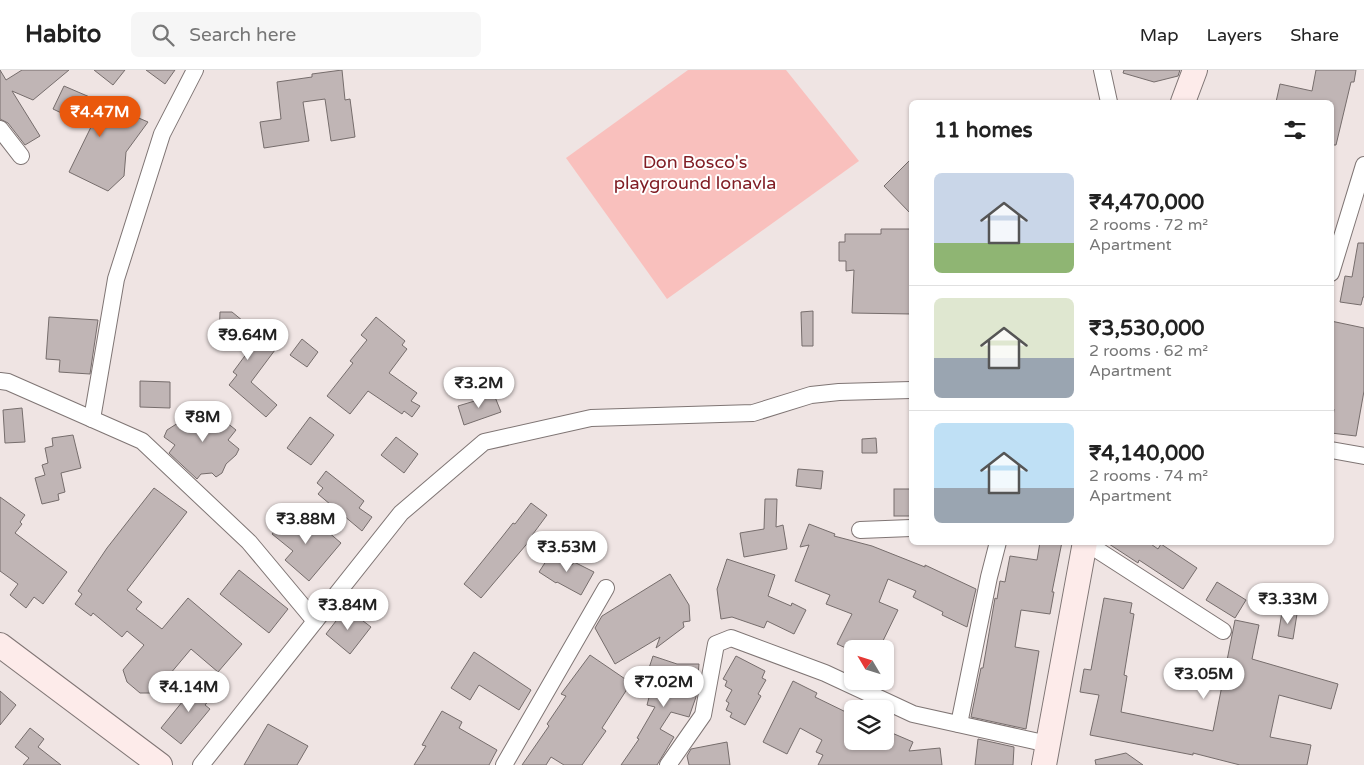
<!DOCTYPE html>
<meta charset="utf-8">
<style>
body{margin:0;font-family:"Varela Round",sans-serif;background:#f6f6f6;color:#222;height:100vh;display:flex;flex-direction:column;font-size:19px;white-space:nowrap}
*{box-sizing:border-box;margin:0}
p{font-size:16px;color:#767676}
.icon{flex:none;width:28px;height:28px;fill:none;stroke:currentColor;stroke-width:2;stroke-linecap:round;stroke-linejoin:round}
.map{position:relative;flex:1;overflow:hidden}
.details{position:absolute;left:909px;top:30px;width:425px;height:445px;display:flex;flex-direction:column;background:#fff;border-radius:8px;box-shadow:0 1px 4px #0004}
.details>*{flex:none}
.needle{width:32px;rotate:308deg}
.controls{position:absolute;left:844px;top:570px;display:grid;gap:10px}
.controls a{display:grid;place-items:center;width:50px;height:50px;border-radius:8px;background:#fff;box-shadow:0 1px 4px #0004;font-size:25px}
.price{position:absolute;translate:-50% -42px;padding:0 11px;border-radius:18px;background:#fff;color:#222;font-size:16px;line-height:32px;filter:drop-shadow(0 1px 2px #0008)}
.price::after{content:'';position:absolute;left:50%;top:30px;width:15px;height:11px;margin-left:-8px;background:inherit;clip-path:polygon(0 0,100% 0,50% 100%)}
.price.current{background:#ea580c;color:#fff}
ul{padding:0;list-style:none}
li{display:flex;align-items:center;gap:15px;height:125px;padding:0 25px}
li+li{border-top:1px solid #e0e0e0}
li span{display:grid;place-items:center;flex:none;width:140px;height:100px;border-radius:8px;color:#555}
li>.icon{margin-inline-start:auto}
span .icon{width:60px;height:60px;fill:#fffc;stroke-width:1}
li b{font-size:21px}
h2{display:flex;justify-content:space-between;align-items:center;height:60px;padding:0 25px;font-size:21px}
header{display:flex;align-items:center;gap:30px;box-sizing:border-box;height:70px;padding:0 25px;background:#fff;border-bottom:1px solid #e0e0e0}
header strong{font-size:24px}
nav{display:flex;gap:28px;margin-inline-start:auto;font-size:18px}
.search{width:350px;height:45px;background:#f6f6f6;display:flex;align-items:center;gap:12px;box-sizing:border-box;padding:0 18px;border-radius:8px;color:#767676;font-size:19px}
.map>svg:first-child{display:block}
</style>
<header>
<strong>Habito</strong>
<div class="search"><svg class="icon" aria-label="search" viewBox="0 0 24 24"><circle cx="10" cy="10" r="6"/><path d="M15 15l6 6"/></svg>Search here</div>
<nav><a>Map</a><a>Layers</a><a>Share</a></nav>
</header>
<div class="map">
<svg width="1364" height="695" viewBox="0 0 1364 695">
<rect width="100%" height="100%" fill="#efe4e3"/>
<path fill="#f9c0bd" d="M688,0H786L859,91L667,229L566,88Z"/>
<g fill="#c0b5b5" stroke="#766d6c">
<path d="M0,0L6,10L22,0H69L33,30L12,21L40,66L25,75L8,53L0,49Z"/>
<path d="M94,0H125L113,15Z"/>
<path d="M146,0H175L165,14Z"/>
<path d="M342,0L345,30L350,29L355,67L331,71L325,29L303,32L309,71L264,78L260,52L281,49L277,12L312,7V4Z"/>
<path d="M1124,0H1180L1178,6L1154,12L1123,3Z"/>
<path d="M1316,0H1356L1354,12H1351L1336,75H1331V32H1276L1280,14L1312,21Z"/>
<path d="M64,16L148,52L126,82L124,106L108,121L69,102L91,57L53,39Z"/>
<path d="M911,89V144L884,116Z"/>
<path d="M881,159H911V244L852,243L854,200L846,201V191H839V172H845V164H881Z"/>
<path d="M1358,173H1364V227H1363L1361,235L1340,232L1345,206L1352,207Z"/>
<path d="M813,241V276H802L801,242Z"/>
<path d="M220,242H232L265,269L263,271L275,280L251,312L277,335L266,347L229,315L237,305L233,302L250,279L239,269H219Z"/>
<path d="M49,247L98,250L90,304L59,302L60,290L46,289Z"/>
<path d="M376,247L405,271L402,275L407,279L389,303L417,323L411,331L420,336L412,347L404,341L402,344L368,321L350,344L327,326L353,293L350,291L367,270L361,265Z"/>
<path d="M1331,251L1364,258V321L1356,366L1331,363L1334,339L1331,338Z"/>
<path d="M302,269L318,282L307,297L290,285Z"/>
<path d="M140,311L170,312V338L140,337Z"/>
<path d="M493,322L501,342L464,355L458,336L478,330L477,328Z"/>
<path d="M207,337L236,360L228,370L239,379L236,385L226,394L222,403L216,407L212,403L201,404L197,409L169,383L175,375L164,367L167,360L197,341Z"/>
<path d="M22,338L25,372L5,373L3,340Z"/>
<path d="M310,347L334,365L311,395L287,378Z"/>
<path d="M73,365L81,398L61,403L65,422L58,424L59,430L42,434L35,408L45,405L42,395L48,393L45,378L53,376L52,368Z"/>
<path d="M396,367L418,384L404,403L381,385Z"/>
<path d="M876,368L877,383H862V369Z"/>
<path d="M798,399L823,401L821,419L796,416Z"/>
<path d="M326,401L364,431L359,438L372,447L362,461L318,424L323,418L317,413Z"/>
<path d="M154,418L187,442L127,520L142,532L136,539L162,559L188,528L242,574L218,602L191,579L154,623H140L127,612L123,600L144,575L127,561L122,567L93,543L91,546L75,534L82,524L78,521L107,478Z"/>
<rect x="894" y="419" width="17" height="27"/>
<path d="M0,427L25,445L20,452L22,454L15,463L67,502L43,534L34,527L26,538L10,525L18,514L0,501Z"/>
<path d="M765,429H777L776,457L783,455L787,479L744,487L740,463L764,459Z"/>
<path d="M531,433L547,445L530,468L531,469L481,528L464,514L502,467L513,453L515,454Z"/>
<path d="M290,442L311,459L315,455H320L341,473L309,511L285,490L293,481L272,464Z"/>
<path d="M809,454L835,464L834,466L872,476L925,497V495L976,519L967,557L942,545L943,542L913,527L916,521L888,509L879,532L898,540L879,579H848L837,574L852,544L826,534L830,525L795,511L809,475L800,477Z"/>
<path d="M1040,472H1062L1052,522H1054L1050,544L1021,540L1015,577L1039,581L1026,659L971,647L981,598H983L995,528L997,529L1000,511L1005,512L1010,486L1037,490Z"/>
<path d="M1106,472H1148L1158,479L1161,474L1197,498L1183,519L1139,490L1138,493Z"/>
<path d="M552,482L572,495L574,492L594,502L581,525L557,512L556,513L539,502Z"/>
<path d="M727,489L775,505L768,526L791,536L792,533L806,540L794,564L767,551L764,558L732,547L721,549L717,519Z"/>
<path d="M239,500L288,539L269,563L220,524Z"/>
<path d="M670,504L689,535L690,551L683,552L684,557L656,578L660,567L615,594L595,558L602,546Z"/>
<path d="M1217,512L1246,530L1235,548L1206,530Z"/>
<path d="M1104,528L1132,533L1130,543L1134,544L1124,605L1127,606L1121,642L1213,661L1235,550L1259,555L1252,589L1338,614L1331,639L1279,625L1270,667L1311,675L1307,695H1240L1193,683V685L1090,665L1099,625L1080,622L1084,599L1091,600Z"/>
<path d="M346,538L371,557L350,584L326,564Z"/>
<path d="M1282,542L1297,544L1293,569L1278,566Z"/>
<path d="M474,582L531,620L519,640L479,615L470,630L451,618Z"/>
<path d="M590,585L631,613L602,658L606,661L582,695H564L551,687L546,695H522L549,656L547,654L566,626L561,624Z"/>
<path d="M653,586L677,594H699L696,627L689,647L671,642L660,659L674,667L657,695H621L639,669L637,668L655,637L647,635L652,616L644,613Z"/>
<path d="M736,586L765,601L762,608L766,610L758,624L761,626L745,655L730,647L732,643L726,640L729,633L726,631L732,620L725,616L727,611L723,609Z"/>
<path d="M200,610L216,622L205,635L210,639L181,674L161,658Z"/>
<path d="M793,611L817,623L815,627L852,645V671H885V660L913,672L909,681L940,678L942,695H818L823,685L816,682L822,670L800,658L787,684L763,672Z"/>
<path d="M0,621L16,635L0,655Z"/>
<path d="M442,641L462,652L459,658L497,680L489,695H414L426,676L422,675Z"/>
<path d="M268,654L308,676L297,695H244Z"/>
<path d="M30,658L44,669L38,677L61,695H23L29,688L15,677Z"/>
<path d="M978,669L1014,677L1013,695H975Z"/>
<path d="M727,672L730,695H689L687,686L691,679Z"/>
<path d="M1126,683L1143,695H1096L1095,690Z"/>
</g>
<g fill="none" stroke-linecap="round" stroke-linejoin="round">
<g stroke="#7f7574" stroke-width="18">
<g id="street">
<path d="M1102,0L1109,32"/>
<path d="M0,59L21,86"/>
<path d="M1331,203L1364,95"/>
<path d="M0,311L8,312L142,371L249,472L315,551"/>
<path d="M92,349L116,209L162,64L195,0"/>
<path d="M1331,380L1364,386"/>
<path d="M860,460L911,458"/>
<path d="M1085,472L1223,561"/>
<path d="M959,654L989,507L998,472"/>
<path d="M201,695L401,443L484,372L591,348L753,343L811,325L839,322L911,320"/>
<path d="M504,695L606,518"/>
<path d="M668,695L703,645L716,574L731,568L825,603L913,644L1048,674"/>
</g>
</g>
<g stroke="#7f7574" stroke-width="26">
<g id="secondary">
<path d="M1183,32L1195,0"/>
<path d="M0,575L160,695"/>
<path d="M1044,695L1085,472"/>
</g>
</g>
<use href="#street" stroke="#fff" stroke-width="16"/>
<use href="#secondary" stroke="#fdebea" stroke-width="24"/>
</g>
<g text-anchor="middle" stroke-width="4" stroke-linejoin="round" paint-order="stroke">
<g font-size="18" fill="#811e25" stroke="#fff">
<text x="695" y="98">Don Bosco's<tspan x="695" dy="21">playground lonavla</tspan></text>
</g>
</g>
</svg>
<div class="controls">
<a><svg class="needle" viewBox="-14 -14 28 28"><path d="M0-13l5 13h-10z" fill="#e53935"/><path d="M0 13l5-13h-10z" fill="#767676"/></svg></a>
<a><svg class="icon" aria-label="layers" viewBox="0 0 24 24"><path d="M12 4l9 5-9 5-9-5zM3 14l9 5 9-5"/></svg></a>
</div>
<b class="price current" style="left:100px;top:68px">₹4.47M</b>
<b class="price" style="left:248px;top:291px">₹9.64M</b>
<b class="price" style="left:479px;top:339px">₹3.2M</b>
<b class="price" style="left:203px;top:373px">₹8M</b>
<b class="price" style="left:306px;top:475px">₹3.88M</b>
<b class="price" style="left:567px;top:503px">₹3.53M</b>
<b class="price" style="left:1288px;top:555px">₹3.33M</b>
<b class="price" style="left:348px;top:561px">₹3.84M</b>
<b class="price" style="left:1204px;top:630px">₹3.05M</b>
<b class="price" style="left:664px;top:638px">₹7.02M</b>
<b class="price" style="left:189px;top:643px">₹4.14M</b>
<section class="details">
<h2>11 homes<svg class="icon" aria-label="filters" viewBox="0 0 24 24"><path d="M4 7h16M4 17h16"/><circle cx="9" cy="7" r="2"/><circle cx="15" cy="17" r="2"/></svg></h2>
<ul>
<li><span style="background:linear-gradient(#c9d6e8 70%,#8fb573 0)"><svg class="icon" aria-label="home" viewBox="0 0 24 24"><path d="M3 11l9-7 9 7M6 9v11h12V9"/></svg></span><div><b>₹4,470,000</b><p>2 rooms · 72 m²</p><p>Apartment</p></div></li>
<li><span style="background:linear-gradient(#dfe7d0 60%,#9aa5b1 0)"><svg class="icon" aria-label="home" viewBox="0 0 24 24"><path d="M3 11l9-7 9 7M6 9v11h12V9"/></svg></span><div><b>₹3,530,000</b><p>2 rooms · 62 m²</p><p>Apartment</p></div></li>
<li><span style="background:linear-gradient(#bfe0f5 65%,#9aa5b1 0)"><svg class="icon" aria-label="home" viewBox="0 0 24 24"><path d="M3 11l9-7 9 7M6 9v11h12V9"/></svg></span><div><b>₹4,140,000</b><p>2 rooms · 74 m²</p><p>Apartment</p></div></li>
</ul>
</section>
</div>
